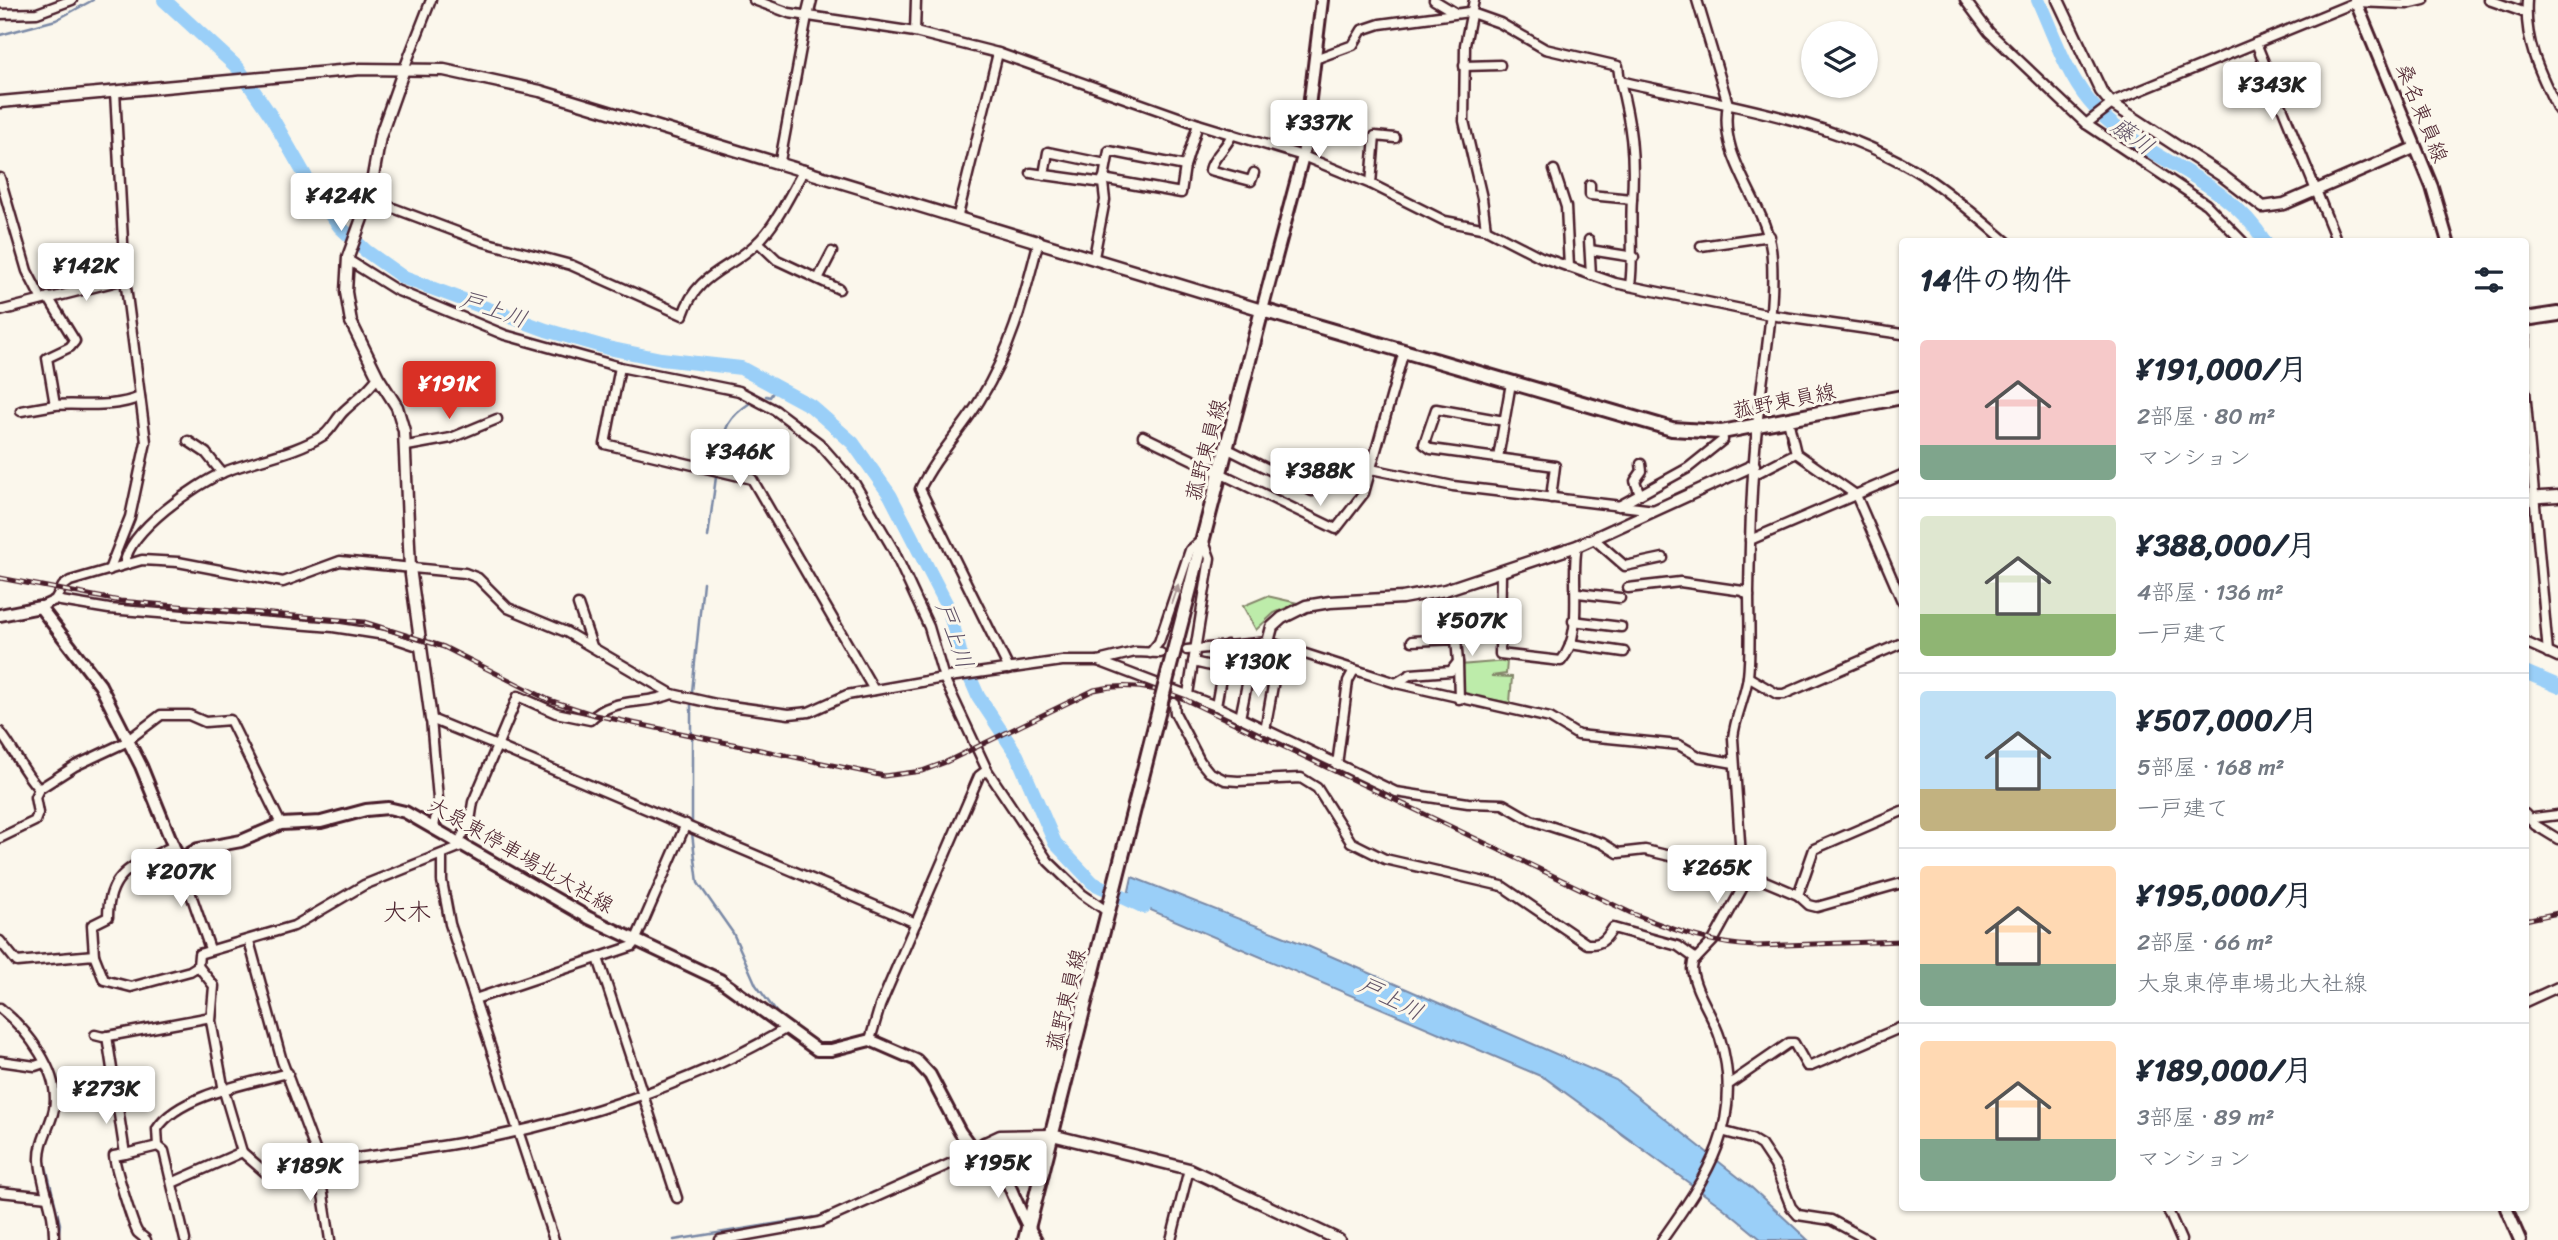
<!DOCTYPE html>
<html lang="ja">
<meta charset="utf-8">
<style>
body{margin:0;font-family:Sriracha,"Klee One",sans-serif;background:#f2f2f3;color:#1f2937;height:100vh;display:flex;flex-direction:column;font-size:26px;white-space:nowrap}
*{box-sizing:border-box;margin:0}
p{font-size:23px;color:#747a83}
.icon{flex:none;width:38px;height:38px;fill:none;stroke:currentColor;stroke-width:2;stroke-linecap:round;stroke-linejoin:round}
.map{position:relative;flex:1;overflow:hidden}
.sheet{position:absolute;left:1899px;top:238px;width:630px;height:973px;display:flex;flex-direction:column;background:#fff;border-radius:7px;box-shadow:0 2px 5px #0004}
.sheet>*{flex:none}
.fabs{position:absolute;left:1801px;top:21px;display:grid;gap:14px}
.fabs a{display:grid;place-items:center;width:77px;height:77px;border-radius:50%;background:#fff;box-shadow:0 2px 5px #0004;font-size:35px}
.price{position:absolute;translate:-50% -60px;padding:0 16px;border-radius:7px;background:#fff;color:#222;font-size:23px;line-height:46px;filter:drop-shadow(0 2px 4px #0008)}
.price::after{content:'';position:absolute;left:50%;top:42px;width:21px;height:16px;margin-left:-10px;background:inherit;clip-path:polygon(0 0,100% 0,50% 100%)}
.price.current{background:#d93025;color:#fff}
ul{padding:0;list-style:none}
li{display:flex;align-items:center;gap:21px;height:175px;padding:0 21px}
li+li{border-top:2px solid #e0e1e3}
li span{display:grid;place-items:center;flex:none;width:196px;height:140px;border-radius:7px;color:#555}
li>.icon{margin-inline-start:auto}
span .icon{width:84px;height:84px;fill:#fffc;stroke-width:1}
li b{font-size:30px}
h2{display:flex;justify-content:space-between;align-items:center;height:84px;padding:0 21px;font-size:30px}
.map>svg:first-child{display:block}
</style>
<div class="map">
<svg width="2558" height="1240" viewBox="0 0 2558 1240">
<rect width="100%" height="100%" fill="#fbf7ec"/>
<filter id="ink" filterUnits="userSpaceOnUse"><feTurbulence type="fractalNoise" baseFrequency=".0143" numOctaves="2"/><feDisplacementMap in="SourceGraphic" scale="14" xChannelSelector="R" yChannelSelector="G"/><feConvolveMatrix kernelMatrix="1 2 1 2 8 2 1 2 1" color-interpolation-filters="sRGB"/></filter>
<g filter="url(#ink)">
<g fill="#bdecaa" stroke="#84866a" stroke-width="2">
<path d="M1267,596L1298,603L1274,613L1256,630L1243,606Z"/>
<path d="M1262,646L1282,651L1272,674L1229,665L1232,649Z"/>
<path d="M1507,661L1506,674L1491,676L1512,677L1510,703L1461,694L1460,665Z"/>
</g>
<path fill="#9acff8" stroke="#7a89a6" stroke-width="2" d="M1132,877L1303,944L1616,1080L1752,1188L1808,1240H1762L1722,1207L1545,1078L1127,900Z"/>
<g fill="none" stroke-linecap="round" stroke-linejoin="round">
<g stroke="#7a89a6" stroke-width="2.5">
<path d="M0,35L56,20L93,0"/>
<path d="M766,396L770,397L777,386"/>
<path d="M718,465C726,434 720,423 750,403"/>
<path d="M708,537L716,477"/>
<path d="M692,692L703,582"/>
<path d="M691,704V734"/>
<path d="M692,738V823"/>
<path d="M692,833L698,883L733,933L756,985L780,1017"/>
<path d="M44,1158L60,1224L58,1240"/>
<path d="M908,1176L940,1164"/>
<path d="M674,1240L823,1216L874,1192"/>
</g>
<g stroke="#9acff8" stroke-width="14">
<path d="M164,0L238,68L271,116L318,198L340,227L366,251L404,278L546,330L608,348L661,359L741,368L811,406L853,443L890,495L948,607L962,659L978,696L1017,755L1055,843L1093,883L1144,907"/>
<path d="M2038,0C2053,33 2066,73 2089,101C2135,158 2224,174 2265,242"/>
<path d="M2525,672L2558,686"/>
</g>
<g stroke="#4a1f2b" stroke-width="13">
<g id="minor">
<path d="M754,0L789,13L915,32L998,53L1198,124L1303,156L1371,184L1445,221L1486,229L1541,257L1615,283L1770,315L1902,334"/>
<path d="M1434,0L1454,12"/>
<path d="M1474,0L1465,45L1464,121L1482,198L1486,229"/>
<path d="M1965,0L1989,32L2086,124L2206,204L2243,242"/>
<path d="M2489,0L2526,13"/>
<path d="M2527,0C2524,42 2540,73 2558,110"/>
<path d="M0,14L37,13L72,0"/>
<path d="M915,32L916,0"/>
<path d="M2256,43L2337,242"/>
<path d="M1315,59L1353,45L1362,30L1380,24L1469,12L1500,23L1545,49L1618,66L1620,81C1723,105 1833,118 1924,176C1953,195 1980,219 2007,242"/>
<path d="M1464,66L1500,65"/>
<path d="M404,69L431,0"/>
<path d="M1620,81C1631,124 1635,155 1632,199C1630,228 1634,256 1630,286"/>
<path d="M2086,124L2117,100L2356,2L2407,4L2424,0"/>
<path d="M1232,134C1227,148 1213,156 1210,170L1251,181L1254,173"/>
<path d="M780,161L807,16"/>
<path d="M1554,170L1566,207L1569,267"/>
<path d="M1031,173L1103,183"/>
<path d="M1044,175L1048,152L1106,164"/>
<path d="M0,178L27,271L41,298"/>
<path d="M1103,179L1181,193L1185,166"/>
<path d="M1371,184L1375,136L1395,138"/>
<path d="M1590,185V195L1632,199"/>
<path d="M369,199L484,242L571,265L683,315C697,273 727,271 756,244C777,224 790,194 804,170"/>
<path d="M958,215L998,53"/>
<path d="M1589,240L1591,275"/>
<path d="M758,242L777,260L839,289"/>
<path d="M1701,246L1770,236"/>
<path d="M1590,250L1634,257"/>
<path d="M1094,257L1105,200L1103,183L1109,151L1185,166L1198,124"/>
<path d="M348,260L396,290L505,335L620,367L739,391L775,410L819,443L855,484L893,549L929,627L944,678L987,770L1048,861L1082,894L1108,912"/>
<path d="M818,279L832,252"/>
<path d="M48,297L75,341L70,347L47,358L55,405C83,403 112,409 140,397"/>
<path d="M0,311L125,279"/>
<path d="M2525,338V344"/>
<path d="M620,367L605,444L752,479L874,690"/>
<path d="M2525,391L2548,653"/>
<path d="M21,411L55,405"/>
<path d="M1504,421L1436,409L1424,444L1431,449L1555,466L1551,498"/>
<path d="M1143,436L1336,529L1364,493L1404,351"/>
<path d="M188,441L206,453L222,473"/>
<path d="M407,446L451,438L497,419"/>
<path d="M1226,448L1312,491"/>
<path d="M1796,453L1856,495L1902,601"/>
<path d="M1498,458L1511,383"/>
<path d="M1371,469L1453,486L1655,510"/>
<path d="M1753,475L1796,453L1788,420"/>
<path d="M1639,492L1635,481L1642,471L1641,464"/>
<path d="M1619,506L1688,468L1723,440L1722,432"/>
<path d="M1594,539L1625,566L1663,558"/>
<path d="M1750,540L1902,475"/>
<path d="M125,563C129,530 195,485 224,472C256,459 294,454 324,435C332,429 337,417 345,410C358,398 367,392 378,377"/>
<path d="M109,570L130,517L146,442L125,279L115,91"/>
<path d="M1501,572L1500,654L1561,661C1585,633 1570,580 1577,546"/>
<path d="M1628,588L1680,582L1743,591L1749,596"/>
<path d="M1578,593L1620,598"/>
<path d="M55,600L63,586L70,581L142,560L178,562L283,582L340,561L465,573L478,578L508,608L566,632L672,694L716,704L789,714L809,712L847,695L949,677L1062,661H1098L1135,652L1160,653"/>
<path d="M578,605L592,646"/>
<path d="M40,607L55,600L109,609L333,627L385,635L421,647"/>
<path d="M1573,621L1621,627"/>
<path d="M2525,642L2558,657"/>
<path d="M1570,644L1624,652"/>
<path d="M1187,650L1268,642L1396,683L1550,718L1578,735L1679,745L1700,757L1734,763"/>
<path d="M1150,653L1159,642L1190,550L1203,539L1210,558L1188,694"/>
<path d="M1098,661L1216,706L1396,792L1468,803L1503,804L1531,820L1602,843L1618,853L1645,850L1753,876L1798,895L1809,905L1817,907L1902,883"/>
<path d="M1193,662L1274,680"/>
<path d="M1458,662L1459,699"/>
<path d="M1009,669L920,489C935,457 962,430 980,400C1012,348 1024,298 1039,240"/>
<path d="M1748,677L1777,694H1784L1902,643"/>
<path d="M1396,683L1411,674L1451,671L1458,662L1456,639L1412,641"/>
<path d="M672,694C644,706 613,696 590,720L556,713L518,696L497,746L916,923"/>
<path d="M1174,703L1175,713L1200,761L1209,772L1225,780L1238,781L1301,778L1317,788L1351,842L1385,859L1502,886L1587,944C1602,945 1605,940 1613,928L1678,946L1696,959"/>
<path d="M1216,706L1227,645"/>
<path d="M1240,718L1249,674"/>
<path d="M431,719L497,746L473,802L470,821L459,842"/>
<path d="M431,719L438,799L434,828"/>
<path d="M1265,730L1274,680L1289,648"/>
<path d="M0,732C15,751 22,771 39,789"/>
<path d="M1337,765L1348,681L1354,670"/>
<path d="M2525,814L2535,825L2558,839"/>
<path d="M2526,819L2558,815"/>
<path d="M0,838L35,821L38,813L35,797L39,789L75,766L124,743L161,715H189L205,722L230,720L281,824"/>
<path d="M442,855V881L450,924L554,1240"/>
<path d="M179,860L210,949"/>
<path d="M1798,895L1814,849L1902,811"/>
<path d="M0,941L17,962L94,955L104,980L131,987L190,971L198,966L199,954L294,926L364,885L464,845"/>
<path d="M249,941L282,1061L317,1155L330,1240"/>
<path d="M94,955L92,925L108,917C108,870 137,865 173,846"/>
<path d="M598,958L677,1198"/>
<path d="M198,966L214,986L211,1021L224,1091L242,1152"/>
<path d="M475,999L633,946L686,824"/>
<path d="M2525,1002L2558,987"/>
<path d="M0,1008C27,1030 61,1072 54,1109C50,1128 39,1141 40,1161C42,1189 55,1209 54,1240"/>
<path d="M95,1035L103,1037L211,1017"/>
<path d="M107,1036L125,1154L158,1146"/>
<path d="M870,1040L880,1006L979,776L987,770"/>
<path d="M0,1061L35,1066L44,1063"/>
<path d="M1728,1085L1789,1043H1794L1807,1066H1811L1902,1027"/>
<path d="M1725,1132L1751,1139L1761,1145L1775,1166L1791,1207L1798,1215L1831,1220L1868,1240"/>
<path d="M125,1154L114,1156C115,1166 133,1227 138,1233C141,1236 144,1237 146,1240"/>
<path d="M172,1183L242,1152L266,1173C332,1159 399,1154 466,1142C571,1123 693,1084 785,1029"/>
<path d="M0,1192L48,1197"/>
<path d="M2167,1208L2181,1240"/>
<path d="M185,1240L164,1151L158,1146L157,1129C178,1095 251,1083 288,1073"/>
<path d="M720,1240L820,1222L963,1158L974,1151"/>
<path d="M1171,1240L1189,1169"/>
<path d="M1662,1240C1708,1175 1745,1122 1720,1038C1713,1015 1695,993 1692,969L1693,962L1713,941L1743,887L1733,738C1735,717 1745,698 1748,677C1751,649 1749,620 1749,592C1750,537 1751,482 1757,428C1762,372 1775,315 1772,259C1770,205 1717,161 1728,104L1697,0"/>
</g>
</g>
<g stroke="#4a1f2b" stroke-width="15">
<g id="tertiary">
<path d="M2058,0L2101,91L2111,103L2224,177L2263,207L2284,204L2414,148"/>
<path d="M807,16L811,0"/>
<path d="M404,69L380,137L369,199L348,257L346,292L351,322L378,377L397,407L404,431L410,568L431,719"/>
<path d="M0,102L361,69L444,70L540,91L1262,310"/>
<path d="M2525,498L2558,496"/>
<path d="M1268,642L1272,627L1282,618L1306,606L1330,602L1402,598L1445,590L1577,546L1754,465"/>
<path d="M985,1143L1000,1136L1052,1135L1189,1169L1339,1240"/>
</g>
</g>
<g stroke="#4a1f2b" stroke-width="16">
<g id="secondary">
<path d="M2355,0L2432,187L2448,242"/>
<path d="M1262,310L1303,156L1322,0"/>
<path d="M0,615L40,607L100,685L141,766L179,860L198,849L241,841L281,824L321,822L366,810L388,808L405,812L589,918L720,980L817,1050H831L870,1040L916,1060L930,1075L960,1132L974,1151L985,1143C1008,1172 1016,1209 1036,1240"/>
<path d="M2506,1208L2520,1240"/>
</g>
</g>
<g stroke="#4a1f2b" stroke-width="18">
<g id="primary">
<path d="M2525,319L2558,314"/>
<path d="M1168,674L1262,310L1672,429L1722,432L1902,397"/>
<path d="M1025,1240L1161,702"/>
</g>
</g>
<use href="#minor" stroke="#fbf7ec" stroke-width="8"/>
<use href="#tertiary" stroke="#fbf7ec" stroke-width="10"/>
<use href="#secondary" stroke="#fbf7ec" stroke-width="10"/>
<use href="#primary" stroke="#fbf7ec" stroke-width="12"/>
<g stroke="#4a1f2b" stroke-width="5">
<g id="rail">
<path d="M0,578L120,601L364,622L444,647L549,700L595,715L884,776L922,771L946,762L1094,690C1125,683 1155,687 1184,699L1631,913C1672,929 1711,945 1756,946L1902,941"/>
<path d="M2525,920L2558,913"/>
</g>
</g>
<use href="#rail" stroke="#fbf7ec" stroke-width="2.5" stroke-dasharray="8" stroke-linecap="butt"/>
<g stroke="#4a1f2b" stroke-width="18" stroke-linecap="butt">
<path id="primary-bridge" d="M1161,702L1168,674"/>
</g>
<use href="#primary-bridge" stroke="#fbf7ec" stroke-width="12"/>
</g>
<defs><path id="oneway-solid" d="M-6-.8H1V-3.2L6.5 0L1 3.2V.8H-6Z" transform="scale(1.75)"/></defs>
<use fill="#ab9695" href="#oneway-solid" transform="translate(1175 594) rotate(-71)"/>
</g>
<g text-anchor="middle" stroke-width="6" stroke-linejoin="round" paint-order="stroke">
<g font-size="21" fill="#4a1f2b" stroke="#fbf7ec">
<text transform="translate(2422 113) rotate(68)" y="7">桑名東員線</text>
<text transform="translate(1784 401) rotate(-11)" y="7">菰野東員線</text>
<text transform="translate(1206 450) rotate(-75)" y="7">菰野東員線</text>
<text transform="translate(521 855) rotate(30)" y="7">大泉東停車場北大社線</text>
<text transform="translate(1066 1000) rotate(-76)" y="7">菰野東員線</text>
</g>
<g font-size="23" font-style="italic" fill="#625468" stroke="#fbf7ec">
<text transform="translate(2133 136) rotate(36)" y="8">藤川</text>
<text transform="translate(494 309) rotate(19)" y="8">戸上川</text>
<text transform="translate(955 635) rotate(71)" y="8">戸上川</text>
<text transform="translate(1391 998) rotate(27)" y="8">戸上川</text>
</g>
<g font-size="24" fill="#4a1f2b" stroke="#fbf7ec">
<text x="407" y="920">大木</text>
</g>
</g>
</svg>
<div class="fabs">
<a><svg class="icon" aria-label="layers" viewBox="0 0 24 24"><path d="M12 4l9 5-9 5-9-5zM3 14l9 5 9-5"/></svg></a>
</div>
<b class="price" style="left:2272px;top:122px">¥343K</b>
<b class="price" style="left:1319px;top:160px">¥337K</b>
<b class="price" style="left:341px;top:233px">¥424K</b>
<b class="price" style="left:86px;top:303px">¥142K</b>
<b class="price current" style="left:449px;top:421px">¥191K</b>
<b class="price" style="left:740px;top:489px">¥346K</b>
<b class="price" style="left:1320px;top:508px">¥388K</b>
<b class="price" style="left:1472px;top:658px">¥507K</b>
<b class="price" style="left:1258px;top:699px">¥130K</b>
<b class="price" style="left:1717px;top:905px">¥265K</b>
<b class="price" style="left:181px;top:909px">¥207K</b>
<b class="price" style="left:106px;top:1126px">¥273K</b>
<b class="price" style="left:998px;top:1200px">¥195K</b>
<b class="price" style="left:310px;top:1203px">¥189K</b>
<section class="sheet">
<h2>14件の物件<svg class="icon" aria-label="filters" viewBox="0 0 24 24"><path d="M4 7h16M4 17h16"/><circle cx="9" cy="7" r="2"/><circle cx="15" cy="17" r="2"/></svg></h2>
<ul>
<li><span style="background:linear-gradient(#f6c9c9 75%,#7fa58c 0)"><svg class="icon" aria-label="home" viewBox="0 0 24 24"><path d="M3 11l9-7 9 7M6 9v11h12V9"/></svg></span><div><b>¥191,000/月</b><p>2部屋 · 80 m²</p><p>マンション</p></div></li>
<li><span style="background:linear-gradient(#dfe7d0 70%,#8fb573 0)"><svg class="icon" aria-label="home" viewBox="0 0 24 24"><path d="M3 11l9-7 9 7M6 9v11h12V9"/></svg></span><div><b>¥388,000/月</b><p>4部屋 · 136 m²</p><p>一戸建て</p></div></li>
<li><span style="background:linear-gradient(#bfe0f5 70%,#c2b280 0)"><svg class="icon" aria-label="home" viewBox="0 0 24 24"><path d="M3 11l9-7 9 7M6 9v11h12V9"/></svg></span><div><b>¥507,000/月</b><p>5部屋 · 168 m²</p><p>一戸建て</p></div></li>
<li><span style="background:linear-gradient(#ffd9b3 70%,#7fa58c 0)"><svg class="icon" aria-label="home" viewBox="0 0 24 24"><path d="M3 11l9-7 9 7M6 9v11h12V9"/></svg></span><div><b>¥195,000/月</b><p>2部屋 · 66 m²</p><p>大泉東停車場北大社線</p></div></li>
<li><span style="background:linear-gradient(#ffd9b3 70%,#7fa58c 0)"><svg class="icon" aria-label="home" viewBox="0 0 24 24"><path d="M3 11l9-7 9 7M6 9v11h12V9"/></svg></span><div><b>¥189,000/月</b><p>3部屋 · 89 m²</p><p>マンション</p></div></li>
</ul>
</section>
</div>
